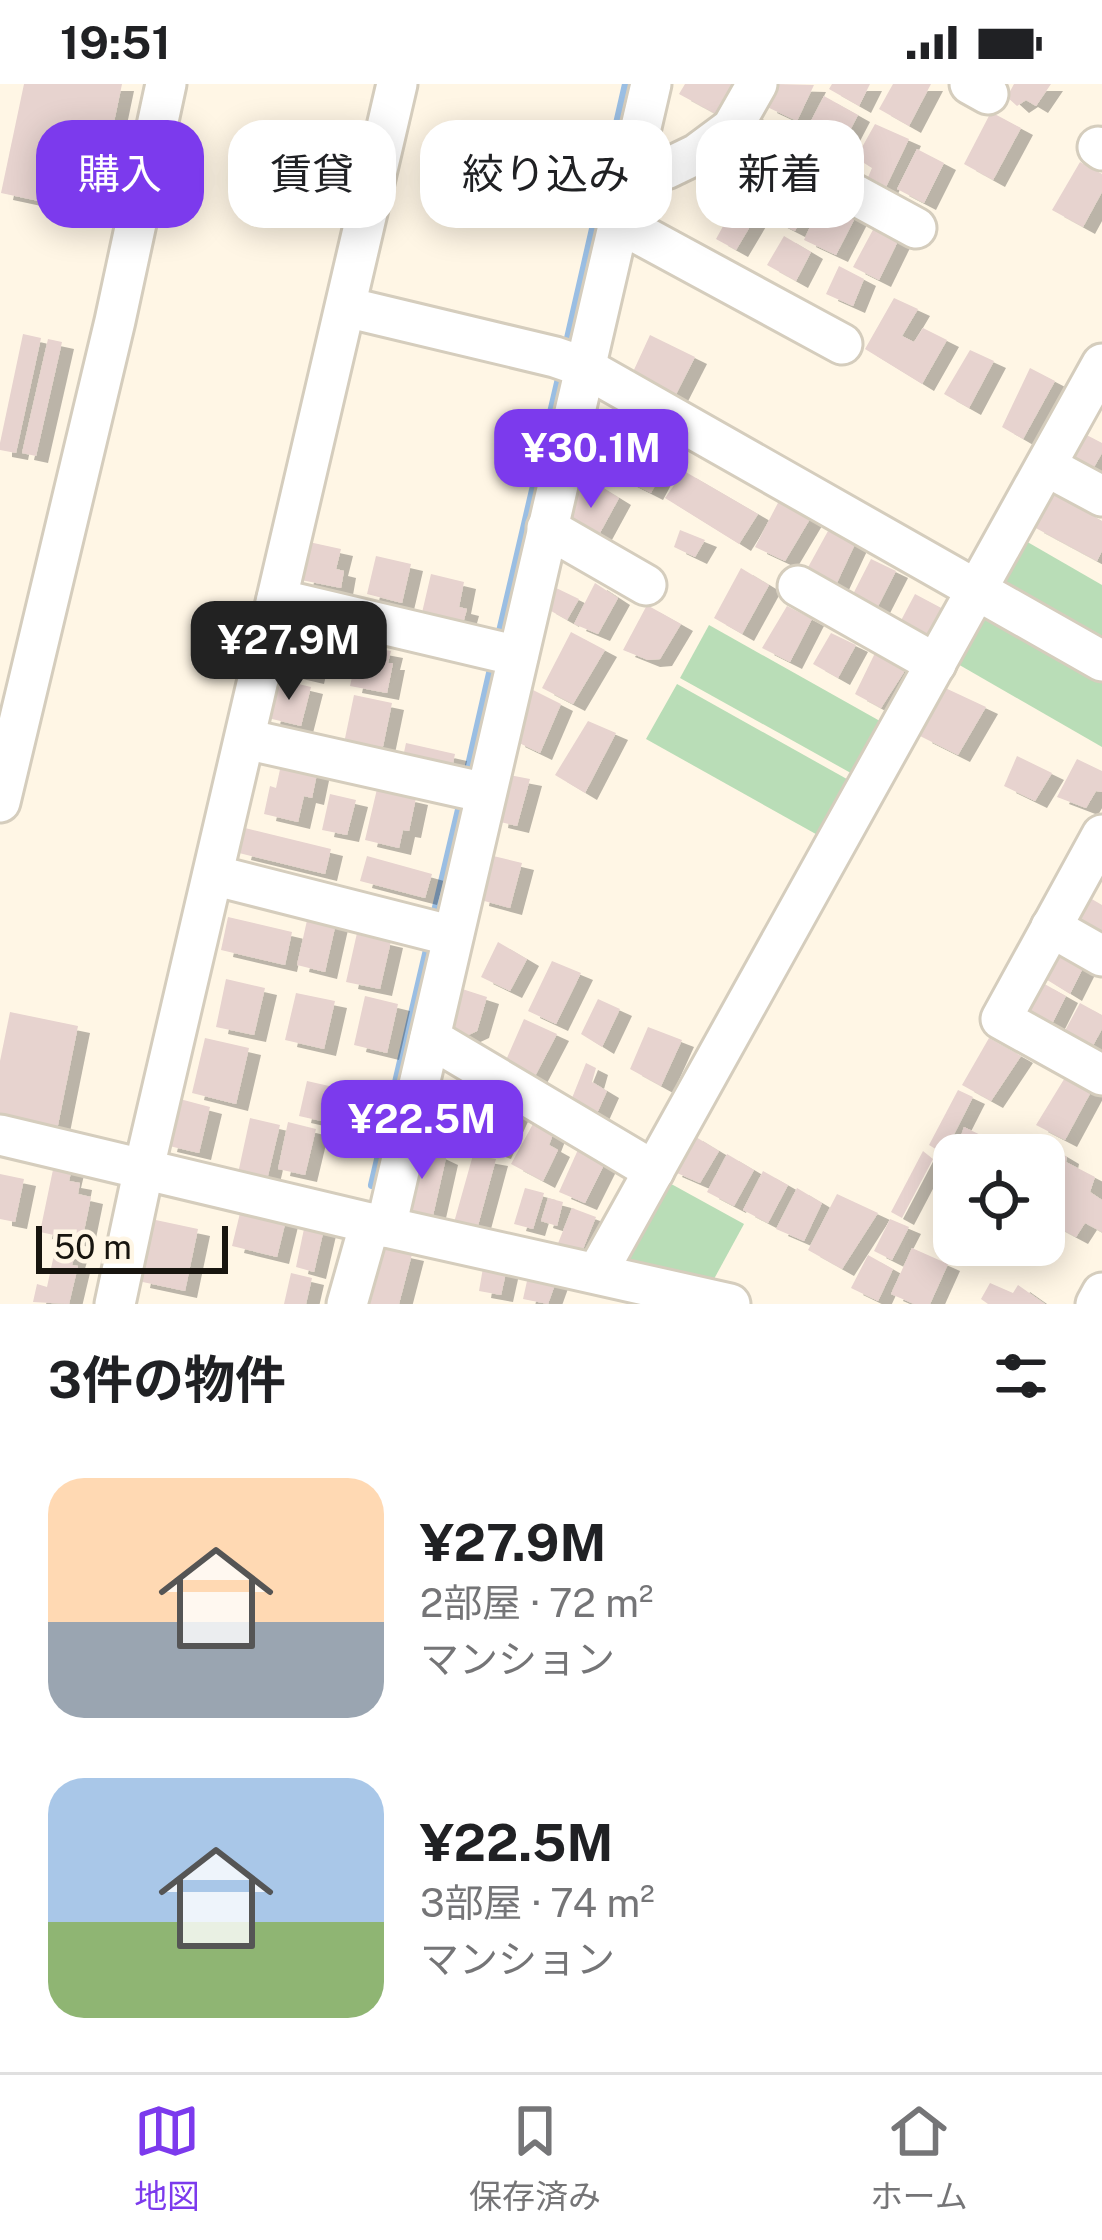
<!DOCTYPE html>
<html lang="ja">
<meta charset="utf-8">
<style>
body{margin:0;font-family:"Public Sans","Noto Sans JP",sans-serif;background:#f2f2f2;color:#202124;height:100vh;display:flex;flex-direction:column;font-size:45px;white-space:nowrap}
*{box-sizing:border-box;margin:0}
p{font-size:39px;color:#757577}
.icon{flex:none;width:66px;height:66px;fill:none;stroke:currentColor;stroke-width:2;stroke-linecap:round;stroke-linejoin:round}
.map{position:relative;height:1220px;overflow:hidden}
.side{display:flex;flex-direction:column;background:#fff;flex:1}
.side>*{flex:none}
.banner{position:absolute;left:36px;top:36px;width:1032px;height:108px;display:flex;gap:24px}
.controls{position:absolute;left:933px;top:1050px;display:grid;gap:24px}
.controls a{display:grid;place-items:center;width:132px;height:132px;border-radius:24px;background:#fff;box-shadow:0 6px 30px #0003;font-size:60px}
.scale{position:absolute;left:36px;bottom:30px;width:192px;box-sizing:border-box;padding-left:12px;border:6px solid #18150f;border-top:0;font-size:33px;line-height:42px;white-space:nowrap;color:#18150f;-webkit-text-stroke:9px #fff6e5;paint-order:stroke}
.price{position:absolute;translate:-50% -102px;padding:0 27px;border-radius:24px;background:#7c3aed;color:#fff;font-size:39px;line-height:78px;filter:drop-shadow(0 3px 6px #0008)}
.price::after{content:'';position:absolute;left:50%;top:72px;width:36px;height:27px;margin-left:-18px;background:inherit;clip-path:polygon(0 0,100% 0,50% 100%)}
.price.active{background:#222;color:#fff}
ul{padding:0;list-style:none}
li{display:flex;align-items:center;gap:36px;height:300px;padding:0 48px}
li span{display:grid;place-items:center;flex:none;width:336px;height:240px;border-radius:36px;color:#555}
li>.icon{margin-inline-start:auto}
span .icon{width:144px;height:144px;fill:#fffc;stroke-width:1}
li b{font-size:51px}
h2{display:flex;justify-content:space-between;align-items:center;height:144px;padding:0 48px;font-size:51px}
.chip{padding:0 42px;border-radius:36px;background:#fff;box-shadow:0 6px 30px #0003;font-size:42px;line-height:108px}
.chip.active{background:#7c3aed;color:#fff}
.status{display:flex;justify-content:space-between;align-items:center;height:84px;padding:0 60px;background:#fff;direction:ltr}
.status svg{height:33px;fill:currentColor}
.dock{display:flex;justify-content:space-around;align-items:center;height:168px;border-top:3px solid #e0e0e0;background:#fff;font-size:33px;color:#757577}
.dock a{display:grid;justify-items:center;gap:6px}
.dock .active{color:#7c3aed}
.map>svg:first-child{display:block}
</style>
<div class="status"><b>19:51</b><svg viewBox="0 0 49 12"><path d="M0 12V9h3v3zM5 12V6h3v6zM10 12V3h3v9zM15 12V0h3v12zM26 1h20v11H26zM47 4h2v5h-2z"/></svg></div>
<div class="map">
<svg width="1102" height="1220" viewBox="0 0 1102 1220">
<defs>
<filter id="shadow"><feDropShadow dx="12" dy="7" stdDeviation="0" flood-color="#0004"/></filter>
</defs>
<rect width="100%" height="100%" fill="#fff6e5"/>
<g fill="#b9ddb7">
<path d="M1024,456L1102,501V561L998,502Z"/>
<path d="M988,522L1102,587V663L956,579Z"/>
<path d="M709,541L887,641L858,693L680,594Z"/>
<path d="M677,600L854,699L823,754L646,655Z"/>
<path d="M664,1096L744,1140L708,1206L617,1182Z"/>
</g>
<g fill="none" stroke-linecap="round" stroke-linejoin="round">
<g stroke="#9abee3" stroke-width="8">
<path d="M566,263L626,0"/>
<path d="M498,556L560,290"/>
<path d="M467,690L493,576"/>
<path d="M433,836L461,717"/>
<path d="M372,1101L429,857"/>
</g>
</g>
<g fill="#e7d3cf" filter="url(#shadow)">
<path d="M24,0H122L95,129L1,109Z"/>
<path d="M685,0H740L728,24L714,29L679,10Z"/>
<path d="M776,0L814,1L797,37L765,22Z"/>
<path d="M832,0H870L859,22L829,5Z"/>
<path d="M893,0H931L909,42L879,25Z"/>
<path d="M1014,0H1051L1036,22L1026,16L1017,22L1007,13Z"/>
<path d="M824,12L858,31L836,73L802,54Z"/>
<path d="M991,28L1021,44L993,96L964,80Z"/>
<path d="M875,40L909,55L884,107L866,98L872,84L856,74Z"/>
<path d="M736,64L761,77L742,120L714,105Z"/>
<path d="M917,65L944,79L924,119L897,105Z"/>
<path d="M1080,78L1102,90V108L1083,143L1052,126Z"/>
<path d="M781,91L815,108L795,147L760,129Z"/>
<path d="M823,114L857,130L836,171L804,156Z"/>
<path d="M733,124L755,134L736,166L716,155Z"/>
<path d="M875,142L899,155L879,196L853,183Z"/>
<path d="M784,152L811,168L796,197L767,181Z"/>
<path d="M839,182L864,195L853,222L826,210Z"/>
<path d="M894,214L918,225L902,252L914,258L923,244L947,256L922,300L865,265Z"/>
<path d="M23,250L41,254L16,369L0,366V359Z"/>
<path d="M650,251L695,273L669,324L627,301Z"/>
<path d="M48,255L62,258L36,372L22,369Z"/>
<path d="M970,266L994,277L969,324L944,310Z"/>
<path d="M1030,284L1055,297L1023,355L1002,343Z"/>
<path d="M596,339L667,379L651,409L578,372Z"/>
<path d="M1079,347L1102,359V369L1089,392L1064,381Z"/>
<path d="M684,387L758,430L739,460L665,414Z"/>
<path d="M585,393L619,414L595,458L564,444Z"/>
<path d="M1051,408L1102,437V467L1097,477L1032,442Z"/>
<path d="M780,415L813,430L785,477L755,463Z"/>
<path d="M680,446L705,456L695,473L674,463Z"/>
<path d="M828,447L856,458L835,503L806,487Z"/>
<path d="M309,458L341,465L336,485L344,487L341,504L301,496Z"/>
<path d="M376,472L411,480L402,519L367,510Z"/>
<path d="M871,475L896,487L874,530L850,516Z"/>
<path d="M741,484L769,501L742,550L714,534Z"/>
<path d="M431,490L464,498L459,523L467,525L462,543L421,533Z"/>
<path d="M595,499L618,514L598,550L574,540Z"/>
<path d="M552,502L579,515L567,536L544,523Z"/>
<path d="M915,510L945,526L925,563L897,544Z"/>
<path d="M647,521L681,540L660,575L648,576L623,566Z"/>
<path d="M787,522L812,535L790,578L762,564Z"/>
<path d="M290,547L321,554L312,593L282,586Z"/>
<path d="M571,548L605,566L573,620L542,604Z"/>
<path d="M831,549L856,561L838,594L813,580Z"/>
<path d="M359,561L391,567L388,579H393L387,609L350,602Z"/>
<path d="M876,567L906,585L881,624L855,610Z"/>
<path d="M282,596L311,603L301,642L268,634L275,600L281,601Z"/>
<path d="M523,601L561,620L540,669L513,656Z"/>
<path d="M941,602L986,623L958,671L920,652Z"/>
<path d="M354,611L392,619L381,672L343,664Z"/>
<path d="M588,637L616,649L585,709L555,691Z"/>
<path d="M406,659L455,670L451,689L402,678Z"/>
<path d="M1017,672L1052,689L1035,717L1004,702Z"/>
<path d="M1077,675L1102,687V708L1096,707L1086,724L1057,713Z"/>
<path d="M282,676L318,685L312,714L304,712L298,738L264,730L270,702L276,704Z"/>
<path d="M504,690L530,695L517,742L496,737Z"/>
<path d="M377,705L416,714L409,747L403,746L399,764L365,756Z"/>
<path d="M330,710L356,716L347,751L322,746Z"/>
<path d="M245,744L331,765L325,790L239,769Z"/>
<path d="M485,770L522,779L510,824L477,815Z"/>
<path d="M367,772L432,790L425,814L360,797Z"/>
<path d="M1090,814L1102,821V851L1073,843Z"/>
<path d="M308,832L336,839L325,888L297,881Z"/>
<path d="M228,833L292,848L285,881L221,866Z"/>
<path d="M357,849L391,857L380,905L346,898Z"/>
<path d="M498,858L527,875L510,907L481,893Z"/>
<path d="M1060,863L1087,876L1070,910L1044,894Z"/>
<path d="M552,877L581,889L556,940L528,927Z"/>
<path d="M226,895L265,904L254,951L216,943Z"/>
<path d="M1041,898L1066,912L1050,944L1023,929Z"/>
<path d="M456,903L487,913L477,947L462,954L442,949Z"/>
<path d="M296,909L335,917L324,965L285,956Z"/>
<path d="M365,912L398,920L387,969L354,961Z"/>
<path d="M598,915L620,925L602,963L581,950Z"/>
<path d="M1080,919L1102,931V945L1090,967L1061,954Z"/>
<path d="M10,928L78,942L57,1046L0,1034V977Z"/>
<path d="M524,935L557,950L533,996L503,983Z"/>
<path d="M648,943L682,956L661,1002L630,985Z"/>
<path d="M205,954L249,964L236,1020L192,1009Z"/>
<path d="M989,954L1021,972L991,1017L962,1001Z"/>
<path d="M586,979L596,984L592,998L607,1007L594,1036L568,1024Z"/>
<path d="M1066,992L1092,1006L1065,1056L1036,1041Z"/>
<path d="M429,996L454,1001L444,1043L420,1039Z"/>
<path d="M307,997L347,1006L339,1041L299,1032Z"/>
<path d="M958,1006L973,1013L944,1070L929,1061Z"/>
<path d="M486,1008L519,1024L499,1068L467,1057Z"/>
<path d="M176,1014L210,1023L199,1069L165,1061Z"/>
<path d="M250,1034L280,1041L266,1100L237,1094Z"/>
<path d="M288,1038L316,1045L305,1091L278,1085Z"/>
<path d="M534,1038L554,1048L549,1061L558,1066L543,1097L511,1080Z"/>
<path d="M964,1043L1022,1071H964L956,1066Z"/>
<path d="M691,1050L719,1067L700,1099L670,1086Z"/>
<path d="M415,1054L429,1057V1066L446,1074L432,1136L397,1130Z"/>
<path d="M1035,1054L1067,1073L1066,1078L1095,1093L1090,1108L1102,1116V1148L1085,1139L1076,1153L1044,1136V1071H1028Z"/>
<path d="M581,1059L608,1073L585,1119L559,1108Z"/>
<path d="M923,1067L933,1075L902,1134L891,1128Z"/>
<path d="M727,1070L754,1086L734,1122L707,1108Z"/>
<path d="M473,1071L496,1075L476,1149L453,1142Z"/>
<path d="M55,1076L73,1080L69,1097L80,1099L78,1110L91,1113L82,1157L40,1148Z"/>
<path d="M763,1087L788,1101L768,1139L743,1126Z"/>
<path d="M0,1090L24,1095L15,1138L0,1135Z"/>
<path d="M525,1104L544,1109L533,1145L514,1140Z"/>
<path d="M797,1104L822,1119L804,1157L776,1145Z"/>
<path d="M837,1110L878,1129L842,1185L808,1166Z"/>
<path d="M548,1114L563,1118L557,1142L541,1137Z"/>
<path d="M572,1124L596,1133L583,1165L576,1172L555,1167Z"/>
<path d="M241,1125L286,1136L277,1173L232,1162Z"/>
<path d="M151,1135L198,1145L185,1207L138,1197Z"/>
<path d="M890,1135L909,1143L892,1176L874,1167Z"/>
<path d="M305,1140L324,1145L314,1188L296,1183Z"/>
<path d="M375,1162L412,1170L399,1220H361Z"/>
<path d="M912,1164L948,1180L930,1220H914L891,1210Z"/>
<path d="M55,1166L75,1171L72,1181L78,1182L69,1220L33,1218L37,1200L47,1203Z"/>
<path d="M868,1171L893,1185L878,1217L851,1204Z"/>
<path d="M484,1178L507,1184L501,1211L479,1207Z"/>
<path d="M529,1188L557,1195L548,1220L523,1215Z"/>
<path d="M291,1189L312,1194L306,1220H284Z"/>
<path d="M990,1199L1013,1209L1018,1201L1045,1220H988L981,1215Z"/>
</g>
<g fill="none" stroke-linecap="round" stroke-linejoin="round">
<g stroke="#d5cdbd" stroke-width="45">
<g id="minor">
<path d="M970,0L988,10"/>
<path d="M732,44L916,144"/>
<path d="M1098,63L1102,66"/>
<path d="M632,86L666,85L697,70L732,44L757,0"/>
<path d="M619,139L842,260"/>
<path d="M346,223L555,273L584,283L1102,577"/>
<path d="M1046,382L1102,412"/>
<path d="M547,444L646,501"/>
<path d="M798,502L936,580"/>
<path d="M277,515L518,572"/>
<path d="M245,655L486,709"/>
<path d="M0,718L115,237L166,0"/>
<path d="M1102,751L1001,935L1102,991"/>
<path d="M213,791L453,852"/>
<path d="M1051,843L1102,872"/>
<path d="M430,954L654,1087"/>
<path d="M0,1051L386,1143L730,1220"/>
<path d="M386,1143L651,0"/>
<path d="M597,1189L1102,280"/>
<path d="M115,1220L144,1084L397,0"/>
<path d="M347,1220L370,1139"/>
<path d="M1096,1220L1102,1209"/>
</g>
</g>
<use href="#minor" stroke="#fff" stroke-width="39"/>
</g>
</svg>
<div class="controls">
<a><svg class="icon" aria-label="locate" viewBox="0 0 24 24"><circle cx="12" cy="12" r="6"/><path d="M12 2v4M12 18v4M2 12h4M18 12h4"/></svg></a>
</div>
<div class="scale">50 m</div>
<b class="price" style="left:591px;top:427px">¥30.1M</b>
<b class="price active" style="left:289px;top:619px">¥27.9M</b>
<b class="price" style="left:422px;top:1098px">¥22.5M</b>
<div class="banner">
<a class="chip active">購入</a>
<a class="chip">賃貸</a>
<a class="chip">絞り込み</a>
<a class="chip">新着</a>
</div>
</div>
<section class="side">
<h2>3件の物件<svg class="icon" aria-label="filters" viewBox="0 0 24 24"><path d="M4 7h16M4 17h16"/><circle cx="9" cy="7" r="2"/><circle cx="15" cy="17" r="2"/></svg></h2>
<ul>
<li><span style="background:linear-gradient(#ffd9b3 60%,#9aa5b1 0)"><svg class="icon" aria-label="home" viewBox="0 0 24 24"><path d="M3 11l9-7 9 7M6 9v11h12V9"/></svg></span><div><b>¥27.9M</b><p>2部屋 · 72 m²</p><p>マンション</p></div></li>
<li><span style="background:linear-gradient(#a9c7e8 60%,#8fb573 0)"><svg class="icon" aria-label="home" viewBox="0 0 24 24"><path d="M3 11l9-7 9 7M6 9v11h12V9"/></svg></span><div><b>¥22.5M</b><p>3部屋 · 74 m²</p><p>マンション</p></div></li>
</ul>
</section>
<nav class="dock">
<a class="active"><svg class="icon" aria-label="map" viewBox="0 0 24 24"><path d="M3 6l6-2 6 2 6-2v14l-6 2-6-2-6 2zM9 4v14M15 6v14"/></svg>地図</a>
<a><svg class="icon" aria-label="saved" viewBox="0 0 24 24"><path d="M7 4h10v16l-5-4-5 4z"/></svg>保存済み</a>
<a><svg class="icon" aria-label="home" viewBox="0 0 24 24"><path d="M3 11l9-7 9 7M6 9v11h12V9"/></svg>ホーム</a>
</nav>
